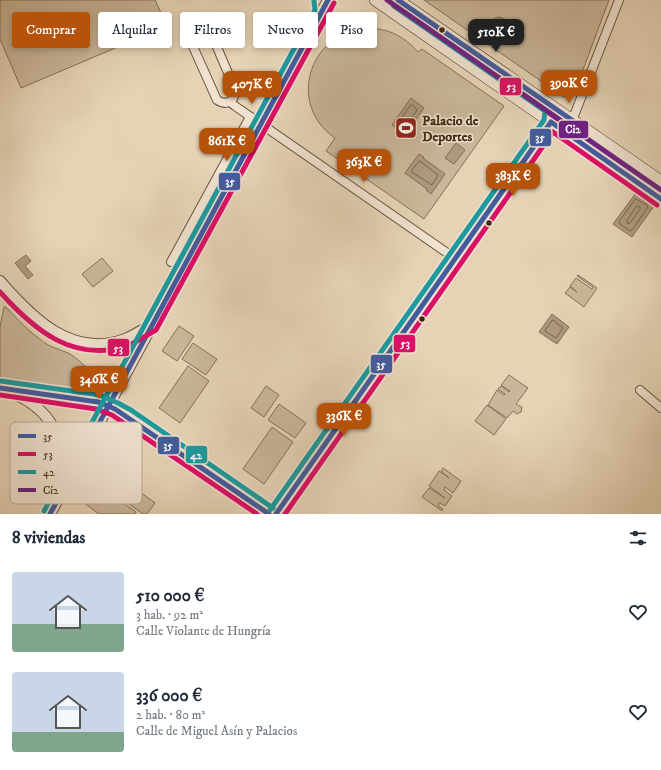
<!DOCTYPE html>
<html lang="es">
<meta charset="utf-8">
<style>
body{margin:0;font-family:"IM FELL DW Pica",serif;background:#f2f2f3;color:#1f2937;height:100vh;display:flex;flex-direction:column;font-size:15px;white-space:nowrap}
*{box-sizing:border-box;margin:0}
p{font-size:13px;color:#747a83}
.icon{flex:none;width:22px;height:22px;fill:none;stroke:currentColor;stroke-width:2;stroke-linecap:round;stroke-linejoin:round}
.map{position:relative;height:514px;overflow:hidden}
.side{display:flex;flex-direction:column;background:#fff;flex:1}
.side>*{flex:none}
.top-card{position:absolute;left:12px;top:12px;width:400px;height:36px;display:flex;gap:8px}
.price{position:absolute;translate:-50% -34px;padding:0 9px;border-radius:8px;background:#b45309;color:#fff;font-size:13px;line-height:26px;filter:drop-shadow(0 1px 2px #0008)}
.price::after{content:'';position:absolute;left:50%;top:24px;width:12px;height:9px;margin-left:-6px;background:inherit;clip-path:polygon(0 0,100% 0,50% 100%)}
.price.current{background:#222;color:#fff}
ul{padding:0;list-style:none}
li{display:flex;align-items:center;gap:12px;height:100px;padding:0 12px}
li span{display:grid;place-items:center;flex:none;width:112px;height:80px;border-radius:4px;color:#555}
li>.icon{margin-inline-start:auto}
span .icon{width:48px;height:48px;fill:#fffc;stroke-width:1}
li b{font-size:17px}
h2{display:flex;justify-content:space-between;align-items:center;height:48px;padding:0 12px;font-size:17px}
.chip{padding:0 14px;border-radius:4px;background:#fff;box-shadow:0 2px 6px #0003;font-size:14px;line-height:36px}
.chip.current{background:#b45309;color:#fff}
.map>svg:first-child{display:block}
</style>
<div class="map">
<svg width="661" height="514" viewBox="0 0 661 514">
<rect width="100%" height="100%" fill="#e6d3b6"/>
<filter id="stains"><feTurbulence type="fractalNoise" baseFrequency=".005" numOctaves="4"/><feColorMatrix values="0 0 0 0 .2 0 0 0 0 .09 0 0 0 0 .02 0 0 0 .5 -.17"/></filter>
<radialGradient id="worn" r=".72"><stop offset=".6" stop-color="#630" stop-opacity="0"/><stop offset="1" stop-color="#630" stop-opacity=".3"/></radialGradient>
<g fill="#cab69a" stroke="#867057">
<path d="M0,0H155L167,26L21,88L0,39Z"/>
<path d="M424,0H609L575,91L564,97Z"/>
<path d="M365,28C387,28 403,35 418,52L422,49L504,106L424,219L326,151L335,138C287,105 308,34 365,28Z"/>
<path d="M102,258L113,271L93,287L82,274Z"/>
<path d="M578,275L597,288L584,307L565,293L570,287L577,292L570,286L576,278L592,289L593,287L577,276Z"/>
<path d="M4,307H6C19,321 33,336 50,346C57,349 64,351 70,354C79,359 95,376 102,384L98,393L86,390L0,378V327Z"/>
<path d="M179,326L194,336L177,361L162,351Z"/>
<path d="M193,343L217,359L206,375L182,359Z"/>
<path d="M188,366L209,381L180,423L159,408Z"/>
<path d="M509,375L528,388L516,404L522,407L521,412L517,414L513,411L507,418L488,405L497,390L504,395L505,394L498,389L501,386L509,392L510,391L501,385Z"/>
<path d="M266,386L279,395L264,417L251,408Z"/>
<path d="M279,404L306,423L295,438L268,420Z"/>
<path d="M487,405L506,419L494,435L475,421Z"/>
<path d="M272,427L293,442L264,484L243,469Z"/>
<path d="M103,465L130,484L119,500L136,512L135,514H99L80,500Z"/>
<path d="M443,468L461,481L453,493L445,487L444,490L452,496L445,506L440,503L438,506L443,509L442,511L422,497L429,488L445,498L429,486L439,471L449,478L441,471Z"/>
<path d="M132,486L155,503L147,514H143L122,499Z"/>
</g>
<g fill="#ae997f" stroke="#826c54">
<path d="M499,17L505,19C510,37 500,34 491,42L486,39C491,29 484,21 499,17Z"/>
<path d="M411,98L424,108L405,134L392,125Z"/>
<path d="M456,143L465,150L454,164L445,158Z"/>
<path d="M419,154L424,157L423,158L445,174L431,194L426,190L427,189L405,173Z"/>
<path d="M636,193L654,206L632,237L613,224Z"/>
<path d="M26,255L31,261L25,266L33,275L28,279L15,263Z"/>
<path d="M552,314L569,327L557,344L539,332Z"/>
</g>
<g fill="none" stroke-linecap="round" stroke-linejoin="round">
<g stroke="#78614a" stroke-width="1">
<path d="M411,105H413L417,110L405,127H403L399,124V122Z"/>
<path d="M420,161L438,175L432,185L412,172V170Z"/>
<path d="M636,199L647,205L648,207L632,230L630,231L620,224L619,222Z"/>
<path d="M637,206L640,207V209L630,223L628,224L627,221Z"/>
<path d="M553,320L563,328L556,338L545,331Z"/>
</g>
<g stroke="#6a543c" stroke-width="10">
<g id="minor">
<path d="M200,27L206,28L211,33L234,87C237,100 228,107 217,100L191,42L190,38L192,32Z"/>
<path d="M230,102L235,106L456,259"/>
<path d="M574,138L572,121L619,0"/>
<path d="M171,262L250,117"/>
<path d="M640,390L661,408"/>
</g>
</g>
<g stroke="#6a543c" stroke-width="12">
<g id="tertiary">
<path d="M0,281C32,318 72,359 125,339C135,335 144,329 152,324"/>
<path d="M0,388L20,390L98,402L115,409L127,416L269,514"/>
<path d="M10,392C53,409 65,440 65,484"/>
<path d="M50,514L328,0"/>
<path d="M276,514L286,501L542,136C548,126 553,118 552,107"/>
</g>
</g>
<g stroke="#412914" stroke-width="12">
<g id="secondary">
<path d="M375,0L661,199"/>
<path d="M398,0L661,181"/>
</g>
</g>
<use href="#minor" stroke="#efe2d0" stroke-width="8"/>
<use href="#tertiary" stroke="#efe2d0" stroke-width="10"/>
<use href="#secondary" stroke="#efe2d0" stroke-width="11"/>
<g stroke="#efe2d0" stroke-width="8">
<g id="bus-1">
<path d="M398,0L582,127"/>
<path d="M0,388L98,402L115,409L269,514"/>
<path d="M50,514L328,0"/>
<path d="M276,514L551,122L661,199"/>
</g>
</g>
<g stroke="#efe2d0" stroke-width="8">
<g id="bus-2">
<path d="M394,6L578,133"/>
<path d="M0,292C34,330 73,363 127,346C137,342 147,335 156,330L334,3"/>
<path d="M0,395L96,409L112,415L257,514"/>
<path d="M285,514L553,132L657,205"/>
</g>
</g>
<g stroke="#efe2d0" stroke-width="8">
<g id="bus-3">
<path d="M1,381L100,395L118,403L131,410L273,508"/>
<path d="M270,510L544,120L545,111L394,6"/>
<path d="M44,511L315,10L314,1"/>
</g>
</g>
<g stroke="#efe2d0" stroke-width="8">
<path id="bus-4" d="M387,0L661,190"/>
</g>
<use href="#bus-1" stroke="#435c9e" stroke-width="5"/>
<use href="#bus-2" stroke="#dc0f66" stroke-width="5"/>
<use href="#bus-3" stroke="#1d9a9e" stroke-width="5"/>
<use href="#bus-4" stroke="#6f2283" stroke-width="5"/>
</g>
<defs>
<g id="stadium-square" transform="scale(1.15)"><rect x="-9" y="-9" width="18" height="18" rx="4" fill="#8f2418" stroke="#efe2d0"/><path d="M0-5a6.5 5 0 1 0 0 10a6.5 5 0 1 0 0-10ZM-3.5-1.8h7v3.6h-7Z" fill="#fff"/></g>
</defs>
<g fill-rule="evenodd">
<use href="#stadium-square" x="406" y="128"/>
</g>
<g fill="#412914" stroke="#efe2d0" stroke-width="1.5">
<circle cx="442" cy="30" r="3.5"/>
<circle cx="489" cy="223" r="3.5"/>
<circle cx="422" cy="319" r="3.5"/>
</g>
<g text-anchor="middle" stroke-width="3" stroke-linejoin="round" paint-order="stroke">
<g font-size="14" font-weight="bold" fill="#412914" stroke="#efe2d0" text-anchor="start">
<text x="422" y="125">Palacio de<tspan x="422" dy="16">Deportes</tspan></text>
</g>
</g>
<rect x="10" y="422" width="132" height="82" rx="6" fill="#efe2d0" stroke="#bbaa98" stroke-width="1"/>
<rect x="18" y="434" width="18" height="4" fill="#435c9e"/>
<rect x="18" y="452" width="18" height="4" fill="#dc0f66"/>
<rect x="18" y="470" width="18" height="4" fill="#1d9a9e"/>
<rect x="18" y="488" width="18" height="4" fill="#6f2283"/>
<g font-size="11" fill="#412914">
<text x="43" y="440">35</text>
<text x="43" y="458">53</text>
<text x="43" y="476">42</text>
<text x="43" y="494">Ci2</text>
</g>
<g stroke="#efe2d0" stroke-width="1.5">
<rect x="499" y="77" width="23" height="19" rx="4" fill="#dc0f66"/>
<rect x="558" y="120" width="31" height="19" rx="4" fill="#6f2283"/>
<rect x="529" y="128" width="23" height="19" rx="4" fill="#435c9e"/>
<rect x="218" y="172" width="23" height="19" rx="4" fill="#435c9e"/>
<rect x="393" y="334" width="23" height="19" rx="4" fill="#dc0f66"/>
<rect x="107" y="338" width="23" height="19" rx="4" fill="#dc0f66"/>
<rect x="370" y="354" width="23" height="20" rx="4" fill="#435c9e"/>
<rect x="157" y="436" width="23" height="19" rx="4" fill="#435c9e"/>
<rect x="185" y="445" width="23" height="19" rx="4" fill="#1d9a9e"/>
</g>
<g font-size="11" text-anchor="middle" font-weight="bold" fill="#fff">
<text x="511" y="90">53</text>
<text x="573" y="133">Ci2</text>
<text x="540" y="141">35</text>
<text x="230" y="185">35</text>
<text x="405" y="347">53</text>
<text x="118" y="352">53</text>
<text x="381" y="368">35</text>
<text x="168" y="449">35</text>
<text x="196" y="459">42</text>
</g>
<rect width="100%" height="100%" filter="url(#stains)"/>
<rect width="100%" height="100%" fill="url(#worn)"/>
</svg>
<b class="price current" style="left:496px;top:53px">510K €</b>
<b class="price" style="left:569px;top:104px">390K €</b>
<b class="price" style="left:252px;top:105px">407K €</b>
<b class="price" style="left:227px;top:162px">861K €</b>
<b class="price" style="left:364px;top:183px">363K €</b>
<b class="price" style="left:513px;top:197px">383K €</b>
<b class="price" style="left:99px;top:400px">346K €</b>
<b class="price" style="left:344px;top:437px">336K €</b>
<div class="top-card">
<a class="chip current">Comprar</a>
<a class="chip">Alquilar</a>
<a class="chip">Filtros</a>
<a class="chip">Nuevo</a>
<a class="chip">Piso</a>
</div>
</div>
<section class="side">
<h2>8 viviendas<svg class="icon" aria-label="filters" viewBox="0 0 24 24"><path d="M4 7h16M4 17h16"/><circle cx="9" cy="7" r="2"/><circle cx="15" cy="17" r="2"/></svg></h2>
<ul>
<li><span style="background:linear-gradient(#c9d6e8 65%,#7fa58c 0)"><svg class="icon" aria-label="home" viewBox="0 0 24 24"><path d="M3 11l9-7 9 7M6 9v11h12V9"/></svg></span><div><b>510 000 €</b><p>3 hab. · 92 m²</p><p>Calle Violante de Hungría</p></div><svg class="icon" aria-label="heart" viewBox="0 0 24 24"><path d="M12 20l-8-8c-3-5 5-10 8-4 3-6 11-1 8 4z"/></svg></li>
<li><span style="background:linear-gradient(#c9d6e8 75%,#7fa58c 0)"><svg class="icon" aria-label="home" viewBox="0 0 24 24"><path d="M3 11l9-7 9 7M6 9v11h12V9"/></svg></span><div><b>336 000 €</b><p>2 hab. · 80 m²</p><p>Calle de Miguel Asín y Palacios</p></div><svg class="icon" aria-label="heart" viewBox="0 0 24 24"><path d="M12 20l-8-8c-3-5 5-10 8-4 3-6 11-1 8 4z"/></svg></li>
</ul>
</section>
